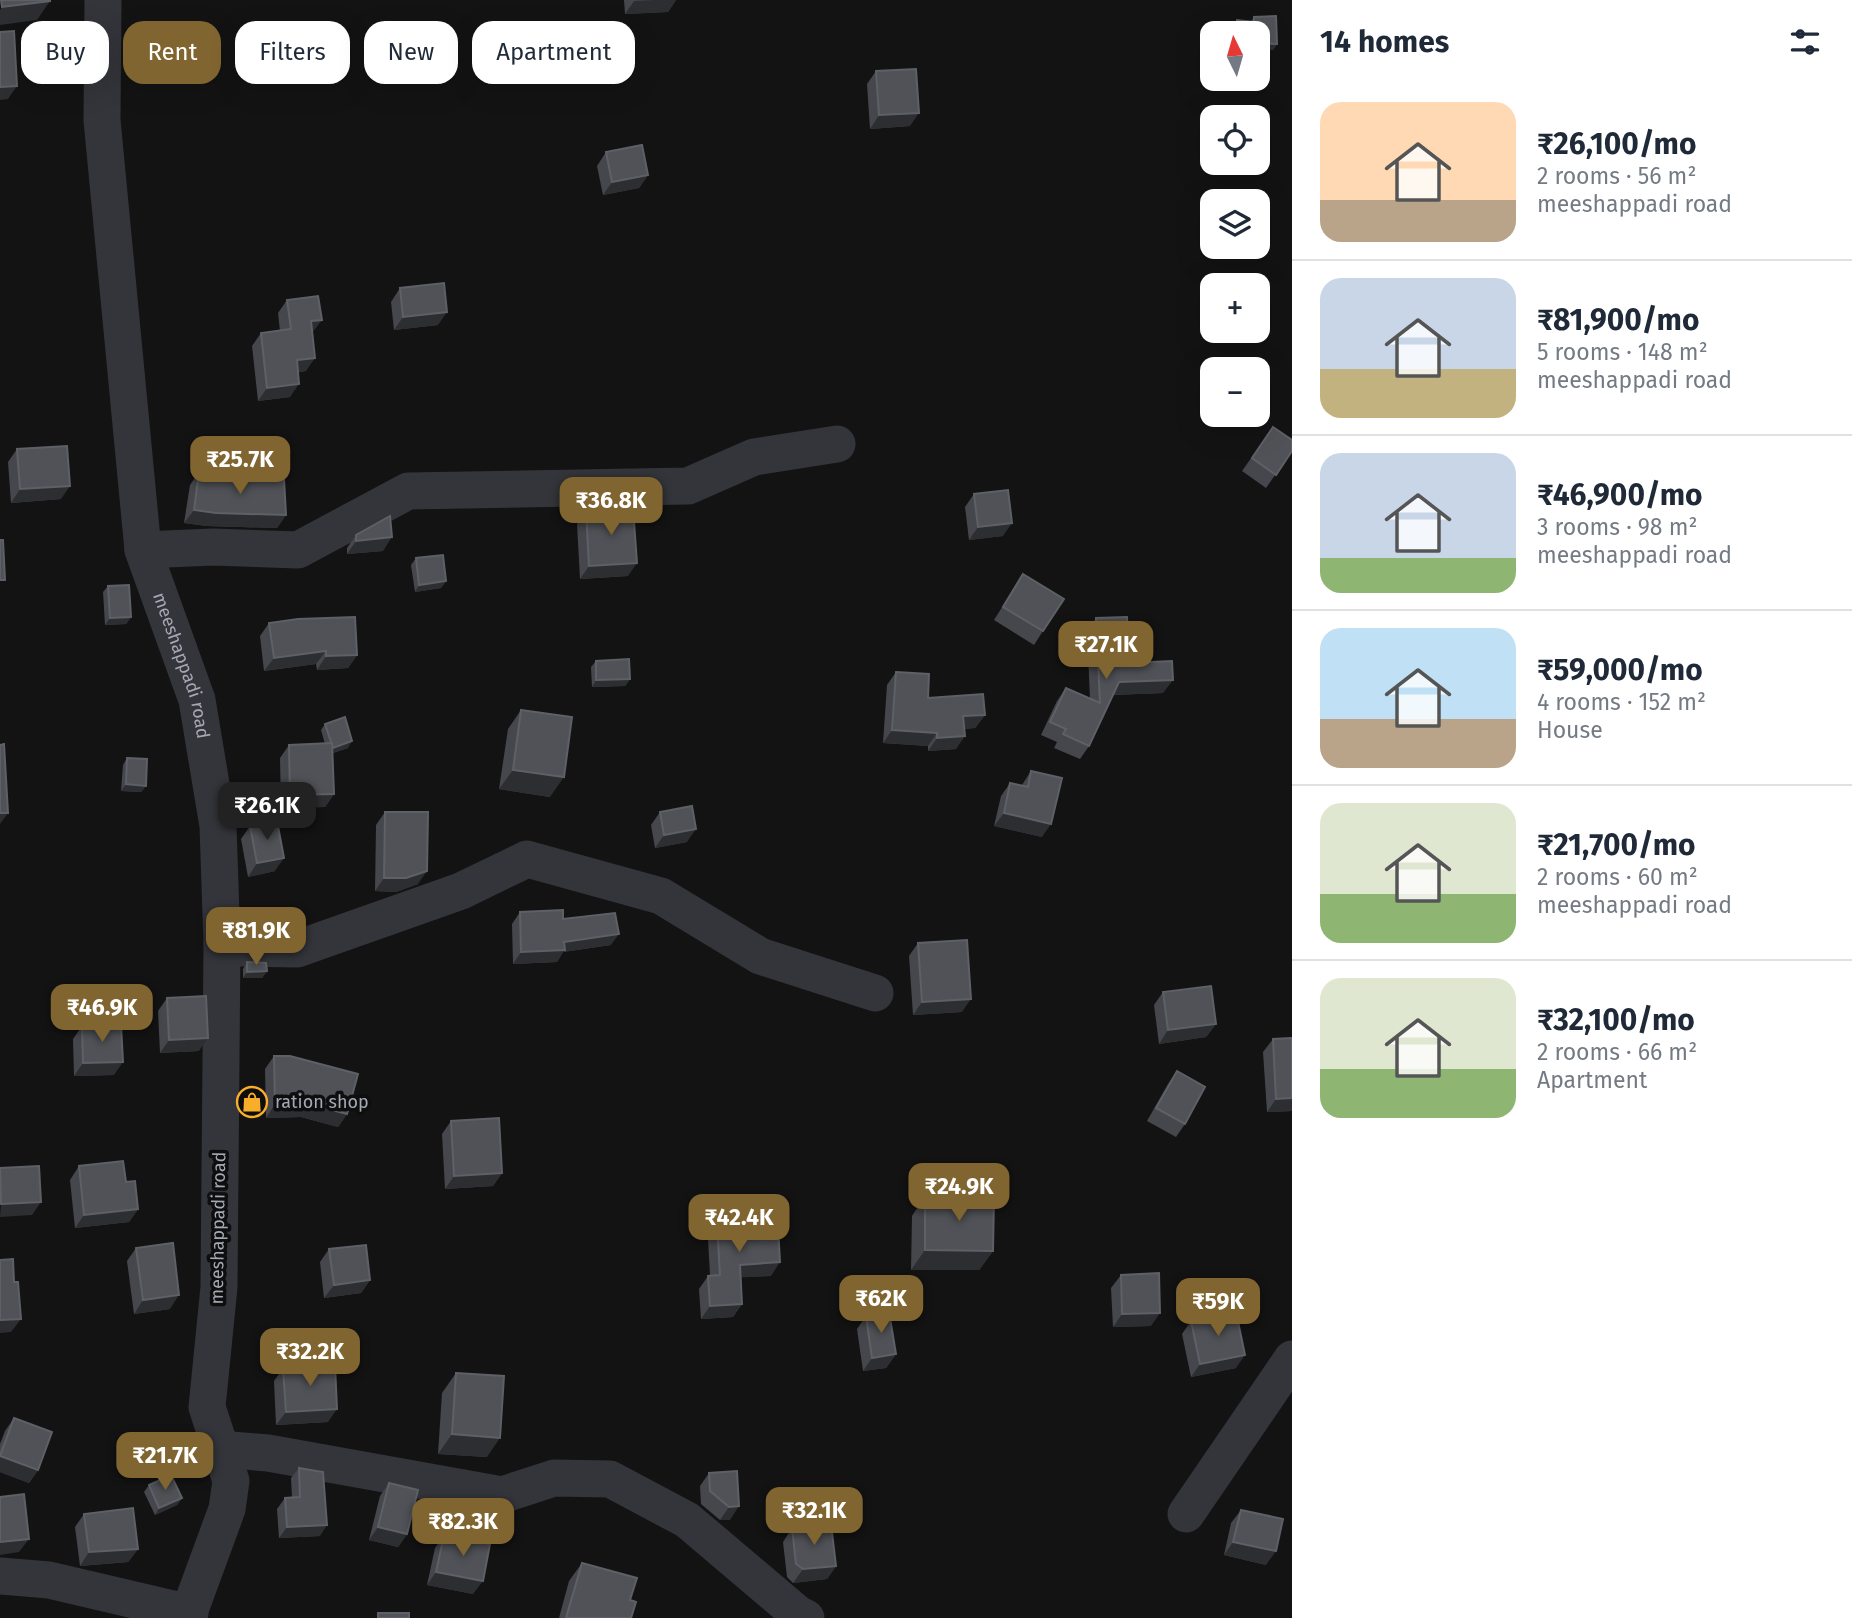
<!DOCTYPE html>
<meta charset="utf-8">
<style>
body{margin:0;font-family:"Fira Sans",sans-serif;background:#f2f2f3;color:#1f2937;height:100vh;display:flex;flex-direction:column;font-size:26px;white-space:nowrap}
*{box-sizing:border-box;margin:0}
p{font-size:23px;color:#747a83}
.icon{flex:none;width:38px;height:38px;fill:none;stroke:currentColor;stroke-width:2;stroke-linecap:round;stroke-linejoin:round}
.map{position:relative;flex:1;overflow:hidden}
.drawer{display:flex;flex-direction:column;background:#fff;width:560px}
.drawer>*{flex:none}
.top-card{position:absolute;left:21px;top:21px;width:665px;height:63px;display:flex;gap:14px}
.needle{width:46px;rotate:355deg}
.controls{position:absolute;left:1200px;top:21px;display:grid;gap:14px}
.controls a{display:grid;place-items:center;width:70px;height:70px;border-radius:14px;background:#fff;box-shadow:0 7px 28px #0002;font-size:35px}
.price{position:absolute;translate:-50% -60px;padding:0 16px;border-radius:14px;background:#816530;color:#fff;font-size:23px;line-height:46px;filter:drop-shadow(0 2px 4px #0008)}
.price::after{content:'';position:absolute;left:50%;top:42px;width:21px;height:16px;margin-left:-10px;background:inherit;clip-path:polygon(0 0,100% 0,50% 100%)}
.price.selected{background:#222;color:#fff}
ul{padding:0;list-style:none}
li{display:flex;align-items:center;gap:21px;height:175px;padding:0 28px}
li+li{border-top:2px solid #e0e1e3}
li span{display:grid;place-items:center;flex:none;width:196px;height:140px;border-radius:21px;color:#555}
li>.icon{margin-inline-start:auto}
span .icon{width:84px;height:84px;fill:#fffc;stroke-width:1}
li b{font-size:30px}
h2{display:flex;justify-content:space-between;align-items:center;height:84px;padding:0 28px;font-size:30px}
.pill{padding:0 24px;border-radius:21px;background:#fff;box-shadow:0 7px 28px #0002;font-size:24px;line-height:63px}
.pill.selected{background:#816530;color:#fff}
main{display:flex;flex:1;min-height:0}
.map>svg:first-child{display:block}
</style>
<main>
<div class="map">
<svg width="1292" height="1618" viewBox="0 0 1292 1618">
<rect width="100%" height="100%" fill="#131314"/>
<g fill="none" stroke-linecap="round" stroke-linejoin="round">
<g stroke="#34353a" stroke-width="37">
<path id="s1" d="M103,0L102,120L143,550L197,700L218,826L222,944L219,1287L207,1407L231,1481L227,1509L187,1618"/>
<path d="M143,550L213,547L298,550L408,491L688,486L754,457L837,444"/>
<path d="M222,944L243,948L297,949L461,891L527,859L661,896L760,956L875,993"/>
<path d="M220,1449L268,1453L502,1495L554,1478L610,1479L687,1520L798,1614L806,1618"/>
<path d="M1186,1514L1292,1359"/>
<path d="M0,1576L49,1580L190,1613"/>
</g>
</g>
<g fill="#46474c">
<path d="M624,0H676L668,12L625,14Z"/>
<path d="M1254,17L1277,44L1273,50L1258,33H1231L1232,26L1237,20L1251,21Z"/>
<path d="M876,71L910,126L870,129L867,84Z"/>
<path d="M606,152L648,175L639,188L603,195L597,166Z"/>
<path d="M400,288L438,325L394,330L391,302Z"/>
<path d="M287,300L312,333L306,371L298,372L290,397L258,401L252,346L261,333L280,331L278,313Z"/>
<path d="M1273,427L1292,451L1266,488L1242,471Z"/>
<path d="M17,449L61,499L11,503L8,462Z"/>
<path d="M199,472L233,482L286,515L277,528L207,526L184,523L190,485Z"/>
<path d="M974,494L1003,536L969,540L965,507Z"/>
<path d="M586,511L628,576L580,579L577,524Z"/>
<path d="M356,535L383,551L347,554V548Z"/>
<path d="M416,558L446,581L441,588L415,592L411,565Z"/>
<path d="M1023,574L1043,631L1034,645L994,620Z"/>
<path d="M108,586L131,617L126,624L105,625L103,592Z"/>
<path d="M1096,618L1129,663L1163,693L1113,695L1089,746L1080,759L1054,748L1057,742L1041,735L1057,701L1066,688L1090,699L1087,632Z"/>
<path d="M269,623L357,655L348,668L317,670L316,664L264,671L260,636Z"/>
<path d="M596,661L630,679L625,686L592,687L591,667Z"/>
<path d="M896,672L928,698L985,715L975,728L964,729L956,749L928,751V746L883,743L887,685Z"/>
<path d="M521,710L550,797L499,789L508,729Z"/>
<path d="M325,724L348,748L333,753L334,794L325,807L281,808L280,758L289,745L325,744L321,730Z"/>
<path d="M127,758L146,786L141,792L121,791L123,765Z"/>
<path d="M1031,771L1042,837L994,826L1001,796L1010,783L1022,785Z"/>
<path d="M385,812L418,884L396,892L375,891L376,825Z"/>
<path d="M660,812L687,842L655,848L651,825Z"/>
<path d="M250,826L275,871L248,877L241,839Z"/>
<path d="M520,912L563,919L611,945L563,952L557,962L513,964L512,924Z"/>
<path d="M918,943L962,1012L913,1015L909,956Z"/>
<path d="M247,962L267,971L262,978H243V969Z"/>
<path d="M1163,992L1216,1024L1206,1037L1159,1044L1154,1005Z"/>
<path d="M167,998L199,1051L160,1053L158,1011Z"/>
<path d="M82,1026L114,1075L74,1076L73,1039Z"/>
<path d="M1292,1038V1111L1267,1112L1263,1052L1273,1039Z"/>
<path d="M274,1056L347,1114L338,1127L301,1117L266,1118L265,1069Z"/>
<path d="M1177,1071L1185,1124L1176,1137L1147,1121L1168,1084Z"/>
<path d="M451,1121L502,1173L493,1186L445,1189L442,1134Z"/>
<path d="M79,1166L126,1182L138,1209L129,1222L75,1228L70,1180Z"/>
<path d="M925,1196L993,1251L979,1270H911L912,1216Z"/>
<path d="M716,1208L745,1229L771,1276L741,1277L742,1304L733,1317L701,1319L699,1289L708,1276L710,1275L707,1221Z"/>
<path d="M136,1248L170,1309L134,1314L127,1261Z"/>
<path d="M329,1249L370,1280L361,1293L324,1298L320,1262Z"/>
<path d="M1121,1275L1151,1326L1113,1327L1111,1288Z"/>
<path d="M866,1316L896,1354L886,1368L863,1371L857,1329Z"/>
<path d="M1191,1321L1236,1368L1191,1377L1182,1334Z"/>
<path d="M283,1368L328,1422L276,1425L274,1381Z"/>
<path d="M456,1373L487,1457L438,1454L442,1393Z"/>
<path d="M14,1418L38,1470L29,1483L0,1472V1444L5,1431Z"/>
<path d="M299,1468L320,1536L279,1538L277,1509L285,1498H292L291,1478Z"/>
<path d="M737,1471L730,1520H720L701,1504L700,1486L709,1473Z"/>
<path d="M389,1483L407,1534L398,1547L369,1540L380,1496Z"/>
<path d="M149,1485L182,1498L177,1505L155,1515L144,1492Z"/>
<path d="M1241,1510L1266,1565L1224,1555L1231,1523Z"/>
<path d="M84,1514L138,1549L128,1562L80,1566L75,1527Z"/>
<path d="M792,1528L836,1566L827,1579L793,1583L787,1577L783,1542Z"/>
<path d="M444,1535L473,1594L427,1585L435,1548Z"/>
<path d="M582,1563L630,1600L631,1618H559L569,1581Z"/>
</g>
<g fill="#2d2e31">
<path d="M655,0H676L668,12L625,14L634,1Z"/>
<path d="M50,1L37,20L0,25V10L2,7Z"/>
<path d="M1258,43L1277,44L1273,50H1258Z"/>
<path d="M17,86L8,99L0,100V87Z"/>
<path d="M919,113L910,126L870,129L879,115Z"/>
<path d="M648,175L639,188L603,195L612,182Z"/>
<path d="M447,312L438,325L394,330L403,317Z"/>
<path d="M322,320L312,333L311,321Z"/>
<path d="M315,358L306,371L287,373L297,360Z"/>
<path d="M299,384L290,397L258,401L267,388Z"/>
<path d="M70,486L61,499L11,503L20,489Z"/>
<path d="M194,510L286,515L277,528L207,526L184,523Z"/>
<path d="M1012,523L1003,536L969,540L978,527Z"/>
<path d="M392,537L383,551L347,554L356,541Z"/>
<path d="M637,563L628,576L580,579L589,566Z"/>
<path d="M446,581L441,588L415,592L419,585Z"/>
<path d="M131,617L126,624L105,625L110,618Z"/>
<path d="M326,651L316,664L264,671L274,658Z"/>
<path d="M357,655L348,668L317,670L326,656Z"/>
<path d="M630,679L625,686L592,687L596,680Z"/>
<path d="M1173,680L1163,693L1110,695L1119,682Z"/>
<path d="M985,715L975,728L954,730L963,716Z"/>
<path d="M892,730L937,733L928,746L883,743Z"/>
<path d="M965,736L956,749L928,751L937,738Z"/>
<path d="M352,741L348,748L329,754L333,748Z"/>
<path d="M513,770L564,777L550,797L499,789Z"/>
<path d="M126,784L146,786L141,792L121,791Z"/>
<path d="M334,794L325,807L281,808L290,795Z"/>
<path d="M0,813H8L0,824Z"/>
<path d="M1004,813L1051,824L1042,837L994,826Z"/>
<path d="M696,829L687,842L655,848L664,835Z"/>
<path d="M284,858L275,871L248,877L257,863Z"/>
<path d="M427,871L418,884L396,892L375,891L384,878Z"/>
<path d="M619,934L611,945L563,952L557,962L513,964L521,952L564,942Z"/>
<path d="M267,971L262,978H243L247,972Z"/>
<path d="M971,999L962,1012L913,1015L922,1002Z"/>
<path d="M1216,1024L1206,1037L1159,1044L1168,1030Z"/>
<path d="M208,1038L199,1051L160,1053L169,1040Z"/>
<path d="M123,1062L114,1075L74,1076L83,1063Z"/>
<path d="M1292,1098V1111L1267,1112L1276,1099Z"/>
<path d="M275,1104H310L347,1114L338,1127L301,1117L266,1118Z"/>
<path d="M502,1173L493,1186L445,1189L454,1176Z"/>
<path d="M41,1202L32,1215L0,1217L1,1204Z"/>
<path d="M138,1209L129,1222L75,1228L84,1215Z"/>
<path d="M925,1250L993,1251L979,1270H911Z"/>
<path d="M780,1262L771,1276L731,1278L740,1265Z"/>
<path d="M370,1280L361,1293L324,1298L334,1285Z"/>
<path d="M179,1295L170,1309L134,1314L143,1300Z"/>
<path d="M742,1304L733,1317L701,1319L710,1306Z"/>
<path d="M1160,1313L1151,1326L1113,1327L1122,1314Z"/>
<path d="M21,1319L11,1332L0,1333V1320Z"/>
<path d="M896,1354L886,1368L863,1371L872,1358Z"/>
<path d="M1245,1355L1236,1368L1191,1377L1200,1364Z"/>
<path d="M337,1409L328,1422L276,1425L286,1412Z"/>
<path d="M452,1434L500,1438L487,1457L438,1454Z"/>
<path d="M0,1456L38,1470L29,1483L0,1472Z"/>
<path d="M182,1498L177,1505L155,1515L159,1508Z"/>
<path d="M739,1506L730,1520H720L729,1507Z"/>
<path d="M327,1525L320,1536L279,1538L287,1527Z"/>
<path d="M378,1527L407,1534L398,1547L369,1540Z"/>
<path d="M29,1539L19,1552L0,1555V1542Z"/>
<path d="M1233,1542L1276,1551L1266,1565L1224,1555Z"/>
<path d="M138,1549L128,1562L80,1566L89,1552Z"/>
<path d="M836,1566L827,1579L793,1583L803,1569Z"/>
<path d="M436,1572L483,1581L473,1594L427,1585Z"/>
</g>
<g fill="#505257" stroke="#5d6066" stroke-width="2">
<path d="M1,0H50V1L2,7Z"/>
<path d="M1276,16L1277,44L1258,43V33H1235L1237,20L1254,22V17Z"/>
<path d="M14,31L17,86L0,87V32Z"/>
<path d="M916,69L919,113L879,115L876,71Z"/>
<path d="M642,145L648,175L612,182L606,152Z"/>
<path d="M444,283L447,312L403,317L400,288Z"/>
<path d="M318,296L322,320L311,321L315,358L297,360L299,384L267,388L261,333L291,329L287,300Z"/>
<path d="M1273,427L1292,440V451L1276,475L1252,458Z"/>
<path d="M67,446L70,486L20,489L17,449Z"/>
<path d="M199,472L233,476V482L284,479L286,515L216,513L194,510Z"/>
<path d="M1008,490L1012,523L978,527L974,494Z"/>
<path d="M633,508L637,563L589,566L586,511Z"/>
<path d="M390,516L392,537L356,541V535Z"/>
<path d="M0,540H3L5,580H0Z"/>
<path d="M443,555L446,581L419,585L416,558Z"/>
<path d="M1023,574L1064,599L1043,631L1003,607Z"/>
<path d="M129,585L131,617L110,618L108,586Z"/>
<path d="M355,617L357,655L326,656V651L274,658L269,623L298,619Z"/>
<path d="M1127,617L1129,663L1172,661L1173,680L1119,682L1089,746L1063,734L1066,729L1050,722L1066,688L1100,703L1096,618Z"/>
<path d="M629,659L630,679L596,680V661Z"/>
<path d="M896,672L929,674L928,698L983,694L985,715L963,716L965,736L937,738V733L892,730Z"/>
<path d="M521,710L572,717L564,777L513,770Z"/>
<path d="M345,717L352,741L333,748L325,724Z"/>
<path d="M332,743L334,794L290,795L289,745Z"/>
<path d="M4,744L8,813H0V745Z"/>
<path d="M127,758L147,759L146,786L126,784Z"/>
<path d="M1031,771L1062,778L1051,824L1004,813L1010,783L1028,787Z"/>
<path d="M692,806L696,829L664,835L660,812Z"/>
<path d="M385,812H428L427,871L406,878H384Z"/>
<path d="M277,821L284,858L257,863L250,826Z"/>
<path d="M563,910V919L615,913L619,934L564,942L565,950L521,952L520,912Z"/>
<path d="M967,940L971,999L922,1002L918,943Z"/>
<path d="M247,962L266,963L267,971L247,972Z"/>
<path d="M1211,986L1216,1024L1168,1030L1163,992Z"/>
<path d="M206,996L208,1038L169,1040L167,998Z"/>
<path d="M121,1025L123,1062L83,1063L82,1026Z"/>
<path d="M1292,1038V1098L1276,1099L1273,1039Z"/>
<path d="M274,1056H290L358,1074L347,1114L310,1104H275Z"/>
<path d="M1177,1071L1205,1087L1185,1124L1156,1108Z"/>
<path d="M499,1118L502,1173L454,1176L451,1121Z"/>
<path d="M123,1161L126,1182L135,1181L138,1209L84,1215L79,1166Z"/>
<path d="M39,1166L41,1202L1,1204L0,1168Z"/>
<path d="M925,1196L994,1197L993,1251L925,1250Z"/>
<path d="M744,1207L745,1229L778,1227L780,1262L740,1265L742,1304L710,1306L708,1276L720,1275L716,1208Z"/>
<path d="M173,1243L179,1295L143,1300L136,1248Z"/>
<path d="M366,1245L370,1280L334,1285L329,1249Z"/>
<path d="M13,1259L14,1282H18L21,1319L0,1320V1260Z"/>
<path d="M1159,1273L1160,1313L1122,1314L1121,1275Z"/>
<path d="M889,1312L896,1354L872,1358L866,1316Z"/>
<path d="M1236,1312L1245,1355L1200,1364L1191,1321Z"/>
<path d="M335,1365L337,1409L286,1412L283,1368Z"/>
<path d="M456,1373L504,1376L500,1438L452,1434Z"/>
<path d="M14,1418L52,1432L38,1470L0,1456Z"/>
<path d="M299,1468L323,1472L327,1525L287,1527L285,1498L300,1497Z"/>
<path d="M737,1471L739,1506L729,1507L710,1491L709,1473Z"/>
<path d="M171,1475L182,1498L159,1508L149,1485Z"/>
<path d="M389,1483L418,1490L407,1534L378,1527Z"/>
<path d="M24,1494L29,1539L0,1542V1497Z"/>
<path d="M133,1508L138,1549L89,1552L84,1514Z"/>
<path d="M1241,1510L1283,1519L1276,1551L1233,1542Z"/>
<path d="M831,1524L836,1566L803,1569L796,1564L792,1528Z"/>
<path d="M444,1535L490,1544L483,1581L436,1572Z"/>
<path d="M582,1563L637,1578L630,1600L636,1602L631,1618H566Z"/>
<rect x="378" y="1613" width="31" height="5"/>
</g>
<defs>
<g id="shop-ring" transform="scale(1.575)"><circle r="9.5" fill="#0e0e0f" stroke="#f8ae28" stroke-width="1.5"/><path d="M-5-2.5h2.3a2.7 3.5 0 0 1 5.4 0H5L5.5 6h-11ZM-1.5-2.5h3a1.5 2.3 0 0 0-3 0Z" fill="#f8ae28"/></g>
</defs>
<g fill-rule="evenodd">
<use href="#shop-ring" x="252" y="1102"/>
</g>
<g text-anchor="middle" stroke-width="7" stroke-linejoin="round" paint-order="stroke">
<g font-size="18" fill="#a4a9b5" stroke="#0e0e0f">
<text dy="6" stroke="none"><textPath href="#s1" startOffset="674">meeshappadi road</textPath></text>
<text transform="translate(218 1228) rotate(-89)" y="6">meeshappadi road</text>
</g>
<g font-size="18" fill="#a4a9b5" stroke="#0e0e0f" text-anchor="start">
<text x="275" y="1108">ration shop</text>
</g>
</g>
</svg>
<div class="controls">
<a><svg class="needle" viewBox="-14 -14 28 28"><path d="M0-13l5 13h-10z" fill="#e53935"/><path d="M0 13l5-13h-10z" fill="#747a83"/></svg></a>
<a><svg class="icon" aria-label="locate" viewBox="0 0 24 24"><circle cx="12" cy="12" r="6"/><path d="M12 2v4M12 18v4M2 12h4M18 12h4"/></svg></a>
<a><svg class="icon" aria-label="layers" viewBox="0 0 24 24"><path d="M12 4l9 5-9 5-9-5zM3 14l9 5 9-5"/></svg></a>
<a>+</a>
<a>−</a>
</div>
<b class="price" style="left:240px;top:496px">₹25.7K</b>
<b class="price" style="left:611px;top:537px">₹36.8K</b>
<b class="price" style="left:1106px;top:681px">₹27.1K</b>
<b class="price selected" style="left:267px;top:842px">₹26.1K</b>
<b class="price" style="left:256px;top:967px">₹81.9K</b>
<b class="price" style="left:102px;top:1044px">₹46.9K</b>
<b class="price" style="left:959px;top:1223px">₹24.9K</b>
<b class="price" style="left:739px;top:1254px">₹42.4K</b>
<b class="price" style="left:881px;top:1335px">₹62K</b>
<b class="price" style="left:1218px;top:1338px">₹59K</b>
<b class="price" style="left:310px;top:1388px">₹32.2K</b>
<b class="price" style="left:165px;top:1492px">₹21.7K</b>
<b class="price" style="left:814px;top:1547px">₹32.1K</b>
<b class="price" style="left:463px;top:1558px">₹82.3K</b>
<div class="top-card">
<a class="pill">Buy</a>
<a class="pill selected">Rent</a>
<a class="pill">Filters</a>
<a class="pill">New</a>
<a class="pill">Apartment</a>
</div>
</div>
<section class="drawer">
<h2>14 homes<svg class="icon" aria-label="filters" viewBox="0 0 24 24"><path d="M4 7h16M4 17h16"/><circle cx="9" cy="7" r="2"/><circle cx="15" cy="17" r="2"/></svg></h2>
<ul>
<li><span style="background:linear-gradient(#ffd9b3 70%,#b9a48a 0)"><svg class="icon" aria-label="home" viewBox="0 0 24 24"><path d="M3 11l9-7 9 7M6 9v11h12V9"/></svg></span><div><b>₹26,100/mo</b><p>2 rooms · 56 m²</p><p>meeshappadi road</p></div></li>
<li><span style="background:linear-gradient(#c9d6e8 65%,#c2b280 0)"><svg class="icon" aria-label="home" viewBox="0 0 24 24"><path d="M3 11l9-7 9 7M6 9v11h12V9"/></svg></span><div><b>₹81,900/mo</b><p>5 rooms · 148 m²</p><p>meeshappadi road</p></div></li>
<li><span style="background:linear-gradient(#c9d6e8 75%,#8fb573 0)"><svg class="icon" aria-label="home" viewBox="0 0 24 24"><path d="M3 11l9-7 9 7M6 9v11h12V9"/></svg></span><div><b>₹46,900/mo</b><p>3 rooms · 98 m²</p><p>meeshappadi road</p></div></li>
<li><span style="background:linear-gradient(#bfe0f5 65%,#b9a48a 0)"><svg class="icon" aria-label="home" viewBox="0 0 24 24"><path d="M3 11l9-7 9 7M6 9v11h12V9"/></svg></span><div><b>₹59,000/mo</b><p>4 rooms · 152 m²</p><p>House</p></div></li>
<li><span style="background:linear-gradient(#dfe7d0 65%,#8fb573 0)"><svg class="icon" aria-label="home" viewBox="0 0 24 24"><path d="M3 11l9-7 9 7M6 9v11h12V9"/></svg></span><div><b>₹21,700/mo</b><p>2 rooms · 60 m²</p><p>meeshappadi road</p></div></li>
<li><span style="background:linear-gradient(#dfe7d0 65%,#8fb573 0)"><svg class="icon" aria-label="home" viewBox="0 0 24 24"><path d="M3 11l9-7 9 7M6 9v11h12V9"/></svg></span><div><b>₹32,100/mo</b><p>2 rooms · 66 m²</p><p>Apartment</p></div></li>
</ul>
</section>
</main>
